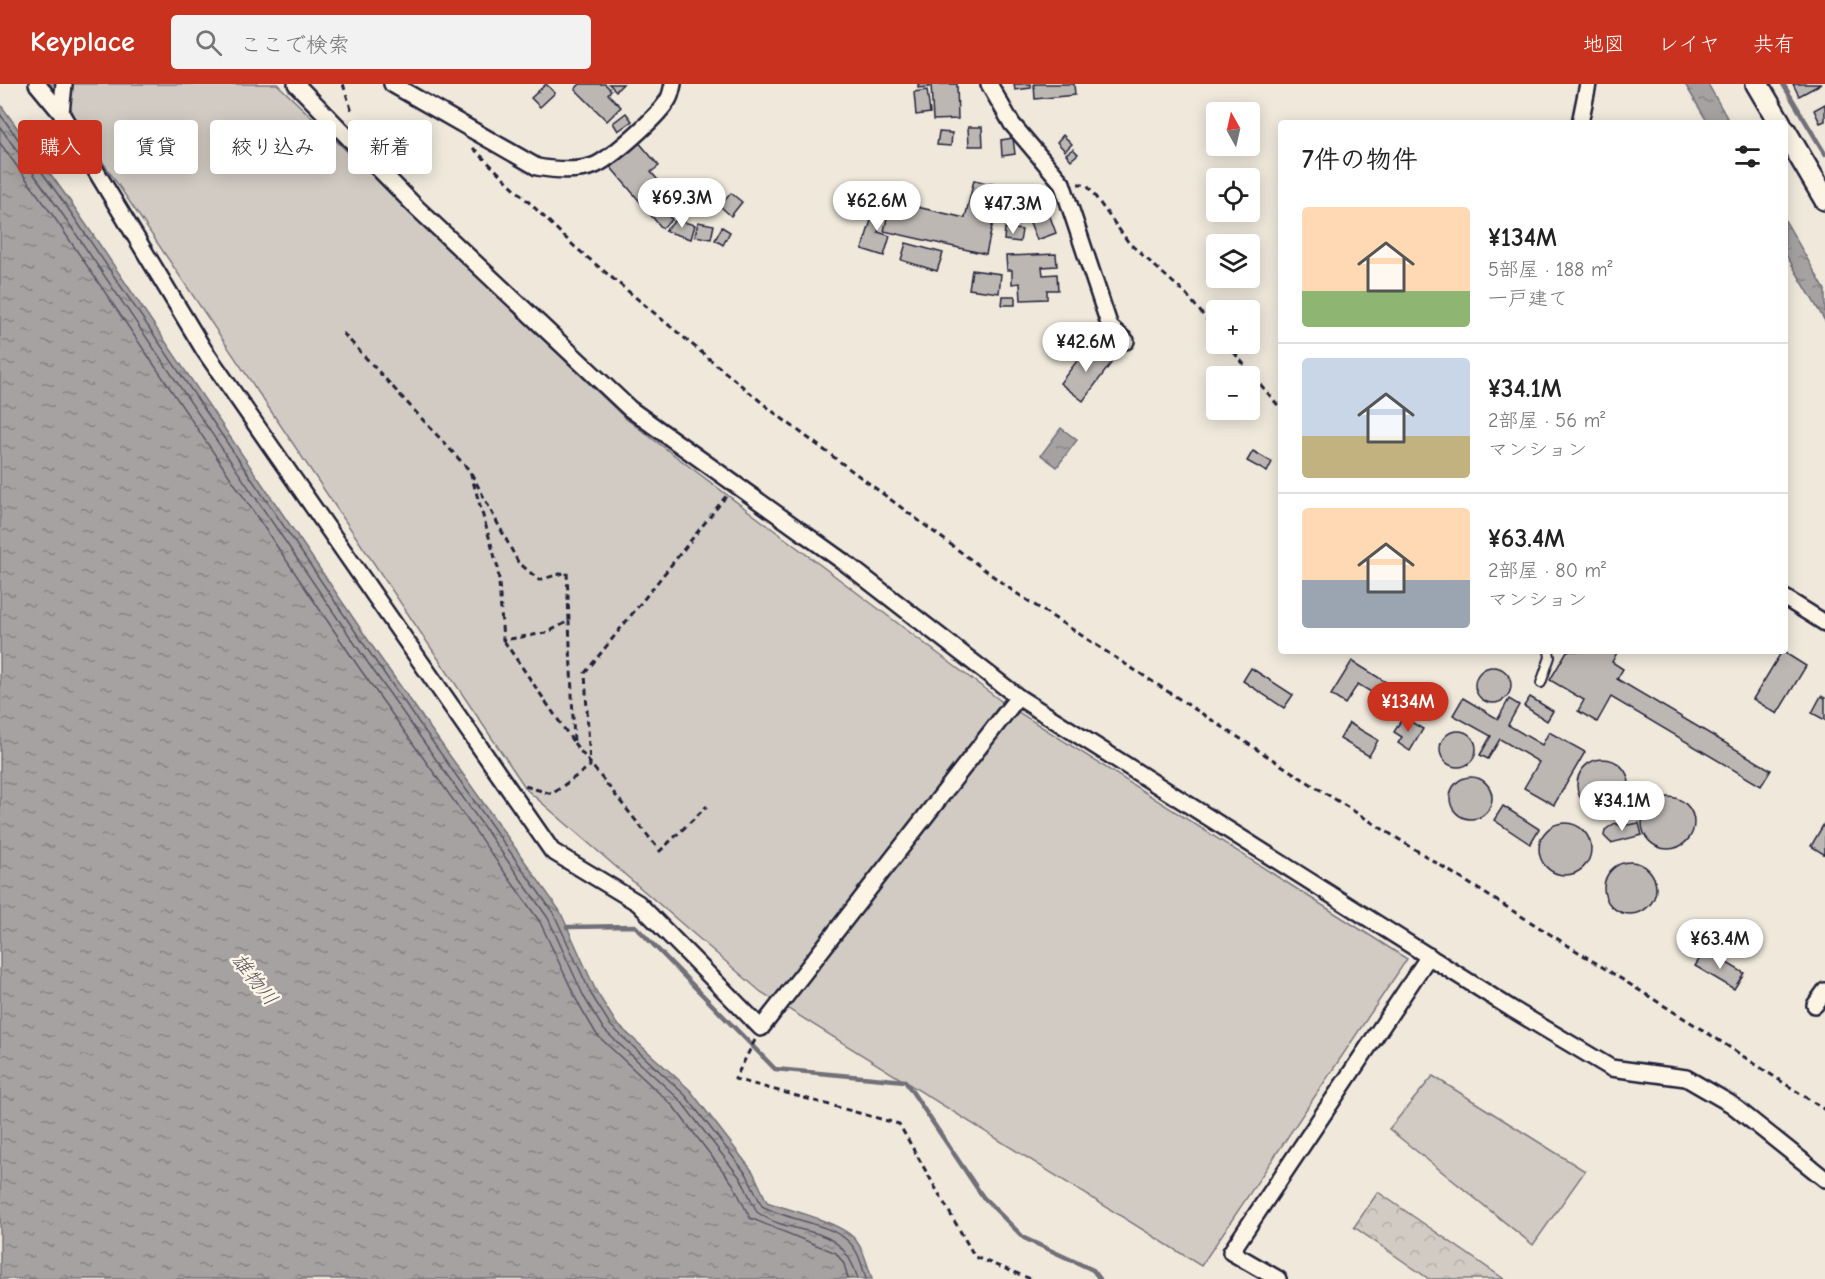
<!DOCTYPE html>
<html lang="ja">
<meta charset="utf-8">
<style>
body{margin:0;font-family:"Comic Neue","Klee One",sans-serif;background:#f2f2f2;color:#222;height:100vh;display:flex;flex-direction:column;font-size:22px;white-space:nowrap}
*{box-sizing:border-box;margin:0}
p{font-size:20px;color:#767676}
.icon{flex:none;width:33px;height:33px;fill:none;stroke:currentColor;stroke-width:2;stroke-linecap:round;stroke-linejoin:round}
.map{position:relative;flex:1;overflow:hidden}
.drawer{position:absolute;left:1278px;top:36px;width:510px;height:534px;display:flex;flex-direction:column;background:#fff;border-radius:6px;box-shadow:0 3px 15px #0003}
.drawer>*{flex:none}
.hud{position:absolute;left:18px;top:36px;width:570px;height:54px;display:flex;gap:12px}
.needle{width:39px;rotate:352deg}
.buttons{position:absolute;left:1206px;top:18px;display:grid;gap:12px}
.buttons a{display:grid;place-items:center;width:54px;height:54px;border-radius:6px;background:#fff;box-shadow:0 3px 15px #0003;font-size:30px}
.price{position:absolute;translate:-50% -51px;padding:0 14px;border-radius:21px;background:#fff;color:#222;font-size:20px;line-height:39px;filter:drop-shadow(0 2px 3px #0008)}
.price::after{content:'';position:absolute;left:50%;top:36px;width:18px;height:14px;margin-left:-9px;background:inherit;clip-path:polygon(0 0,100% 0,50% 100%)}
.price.active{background:#c8321e;color:#fff}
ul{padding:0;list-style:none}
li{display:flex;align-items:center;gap:18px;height:150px;padding:0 24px}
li+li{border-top:2px solid #e0e0e0}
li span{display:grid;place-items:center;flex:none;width:168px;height:120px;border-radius:6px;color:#555}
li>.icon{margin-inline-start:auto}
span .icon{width:72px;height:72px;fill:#fffc;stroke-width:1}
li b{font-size:26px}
h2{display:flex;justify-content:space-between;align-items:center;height:72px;padding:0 24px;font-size:26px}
.tag{padding:0 21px;border-radius:6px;background:#fff;box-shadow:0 3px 15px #0003;font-size:21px;line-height:54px}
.tag.active{background:#c8321e;color:#fff}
header{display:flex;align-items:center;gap:36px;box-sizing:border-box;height:84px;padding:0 30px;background:#c8321e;color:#fff}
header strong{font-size:28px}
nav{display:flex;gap:33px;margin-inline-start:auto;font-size:21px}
.search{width:420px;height:54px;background:#f2f2f2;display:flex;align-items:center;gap:15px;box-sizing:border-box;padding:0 21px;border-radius:6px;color:#767676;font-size:22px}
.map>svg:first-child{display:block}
</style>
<header>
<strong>Keyplace</strong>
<div class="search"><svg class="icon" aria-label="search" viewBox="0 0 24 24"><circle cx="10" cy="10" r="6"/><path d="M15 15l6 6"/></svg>ここで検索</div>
<nav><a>地図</a><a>レイヤ</a><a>共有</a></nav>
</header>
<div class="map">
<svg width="1825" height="1195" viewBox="0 0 1825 1195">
<defs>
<pattern id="park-crowns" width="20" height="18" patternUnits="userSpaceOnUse" patternTransform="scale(1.5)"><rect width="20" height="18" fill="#d1cbc3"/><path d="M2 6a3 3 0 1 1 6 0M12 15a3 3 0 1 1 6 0" fill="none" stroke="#b3aea8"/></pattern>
<pattern id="water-ripples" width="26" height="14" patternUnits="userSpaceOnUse" patternTransform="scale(1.5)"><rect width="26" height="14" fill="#a6a2a2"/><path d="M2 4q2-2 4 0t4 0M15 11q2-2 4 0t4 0" fill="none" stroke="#878485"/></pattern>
</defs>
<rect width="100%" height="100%" fill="#efe8db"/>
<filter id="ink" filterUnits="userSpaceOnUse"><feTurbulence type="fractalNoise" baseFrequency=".0167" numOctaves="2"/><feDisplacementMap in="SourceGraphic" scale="12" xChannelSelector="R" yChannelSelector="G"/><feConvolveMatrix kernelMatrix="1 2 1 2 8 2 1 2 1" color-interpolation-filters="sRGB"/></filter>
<g filter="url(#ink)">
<g fill="#d1cbc3" stroke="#7a767f" stroke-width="1.5">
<path d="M50,0H277L625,334L1001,617L1407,875L1201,1182L761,908L527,706Z"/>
<path d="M1433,992L1585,1087L1533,1161L1389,1045Z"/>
</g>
<path fill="url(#park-crowns)" stroke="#7a767f" stroke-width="1.5" d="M1378,1108L1504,1195H1429L1354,1143Z"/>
<g fill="url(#water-ripples)" stroke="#716f79" stroke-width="1.5">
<path d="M1685,0H1708L1730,39H1708Z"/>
<path d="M0,20L72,120L379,572L560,827L596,907L616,939L690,1006L753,1088L767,1118C789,1126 836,1137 853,1153C864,1165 867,1180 872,1195H0Z"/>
<path d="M1785,136L1825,206V237L1785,169Z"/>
<path d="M1061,344L1077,356L1057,383L1041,371Z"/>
</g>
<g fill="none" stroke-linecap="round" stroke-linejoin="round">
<g stroke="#575564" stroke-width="1.5">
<path d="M0,30L67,123L374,575L554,830L591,910L611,942L685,1011L747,1091L762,1122C786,1136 829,1139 848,1157C859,1167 862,1182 866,1195"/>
<path d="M0,43L61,128L368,579L548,834L584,913L604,946L680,1016L741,1095L757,1128C797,1157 839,1133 858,1195"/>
<path d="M0,59L54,133L360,585L540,838L577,917L597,951L673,1022L733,1100L750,1134L836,1169L844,1180L848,1195"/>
</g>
<g stroke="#716f79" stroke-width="4.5">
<path d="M1783,0L1825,70"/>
<path d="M567,843L635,842L775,985L905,997L983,1113L1024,1154L1093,1186L1100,1195"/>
</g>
</g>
<g fill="#bcb7b3" stroke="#22223b" stroke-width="1.5">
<path d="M546,0L555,9L540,23L531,14Z"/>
<path d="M580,0H605L611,6L608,10L621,23L607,37L575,5Z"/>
<path d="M609,0H623L616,7Z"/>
<path d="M918,0H929V3L918,4Z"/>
<path d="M931,0H957L958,35L933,36Z"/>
<path d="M1014,0H1031V4L1015,6Z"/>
<path d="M1034,0H1074L1075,11L1035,15Z"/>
<path d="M1793,0H1821L1799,12Z"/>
<path d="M927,6L930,29L916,31L914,8Z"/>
<path d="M1825,20V37L1820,39L1814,26Z"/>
<path d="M626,29L632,37L618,47L613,39Z"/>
<path d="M358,36L366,45L359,51L351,43Z"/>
<path d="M968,43H982L983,62H969Z"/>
<path d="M939,48L952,49L951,62L937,61Z"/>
<path d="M1063,51L1072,60L1065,67L1057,58Z"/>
<path d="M376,53L384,61L377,67L369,59Z"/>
<path d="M1013,54L1015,70L1002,72L1001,56Z"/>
<path d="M637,56L659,82L651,88L663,102L642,120L608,80Z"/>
<path d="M1073,65L1078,70L1071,76L1066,70Z"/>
<path d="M974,96L1042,111L1056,149L1037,156L1027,131L996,124L986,170L884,147L891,117L965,134Z"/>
<path d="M731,109L742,118L731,132L720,122Z"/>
<path d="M878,114L887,117L878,148L890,152L884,172L862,165Z"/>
<path d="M659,120L672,136L662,144L648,128Z"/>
<path d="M676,136L695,141L691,155L665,147Z"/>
<path d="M698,138L714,141L711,155L695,152Z"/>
<path d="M722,143L730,148L723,161L715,156Z"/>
<path d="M1005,144L1022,146L1020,158L1004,156Z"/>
<path d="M906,159L943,169L937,187L901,176Z"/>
<path d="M1056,170L1057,182L1042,183L1043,191L1057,190L1058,206H1047V215L1021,216L1020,199L1012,200V186H1007L1006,172Z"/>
<path d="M972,186L1001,190L999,209L969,205Z"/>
<path d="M1003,212H1015V221H1002Z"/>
<path d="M1090,260L1112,278L1083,317L1060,299Z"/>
<path d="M1253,367L1272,378L1267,388L1247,377Z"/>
<path d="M1567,567H1618L1612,578L1623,585L1617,595L1771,686L1761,702L1611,613L1597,638L1578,627L1584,616L1550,596Z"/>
<path d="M1782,567L1806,582L1777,630L1753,615Z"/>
<path d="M1352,577L1397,605L1389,619L1358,600L1345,620L1331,611Z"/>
<circle cx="1493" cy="601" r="18"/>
<path d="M1251,584L1293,611L1284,624L1243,597Z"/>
<path d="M1821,612L1825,614V636L1812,629Z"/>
<path d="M1530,613L1553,627L1547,637L1524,622Z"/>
<path d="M1463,614L1498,635L1509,615L1519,621L1508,641L1542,661L1549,648L1585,668L1554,721L1524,704L1539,678L1500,655L1488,675L1480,671L1491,652L1453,631Z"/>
<path d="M1403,633L1423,645L1410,667L1398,659L1402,653L1394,648Z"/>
<path d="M1349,639L1378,656L1369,672L1340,655Z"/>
<circle cx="1458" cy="665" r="18"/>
<circle cx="1603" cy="701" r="26"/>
<circle cx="1471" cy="714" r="21"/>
<circle cx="1668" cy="739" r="26"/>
<path d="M1503,722L1539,745L1530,760L1494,736Z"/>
<path d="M1825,738V771L1811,762Z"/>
<path d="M1615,739L1621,742L1639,739L1642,751L1611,759L1604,752L1605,746Z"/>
<circle cx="1565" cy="765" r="26"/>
<circle cx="1630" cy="804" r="26"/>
<path d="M1705,866L1744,889L1734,905L1695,882Z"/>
</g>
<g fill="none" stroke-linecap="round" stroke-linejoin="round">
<g stroke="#22223b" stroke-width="12">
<path id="lane" d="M1541,599L1550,573L1549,567"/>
</g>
<g stroke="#22223b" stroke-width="20">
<g id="street">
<path d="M37,0L61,29L204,266L552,767L638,819L761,944L1018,613"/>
<path d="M296,0L417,124L630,325L848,481L1018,613L1512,925L1611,984L1686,994L1731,1020L1825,1095"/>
<path d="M392,0L537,83C554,86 575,88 593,82C610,76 661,30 669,14C671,10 672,4 673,0"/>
<path d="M989,0L1012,40L1062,99L1110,243L1126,257"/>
<path d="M61,29L64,0"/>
<path d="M1580,39L1588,0"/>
<path d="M1785,514L1825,539"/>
<path d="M1815,921L1825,907"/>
<path d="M1278,1195L1231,1168L1429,872"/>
</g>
</g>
<g stroke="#22223b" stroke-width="26">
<g id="secondary">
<path d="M1757,0L1780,39"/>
<path d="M1785,47L1825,115"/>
</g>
</g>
<g stroke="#22223b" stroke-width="3" stroke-dasharray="6 4.5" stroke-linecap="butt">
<path d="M343,0L352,28"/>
<path d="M473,64L575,163L772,327L1013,507L1298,692L1717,955L1825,1026"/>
<path d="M1078,100H1086L1129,159L1186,210L1216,247"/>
<path d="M343,249L470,387L498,484L503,556L546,549L569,537L567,488L539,496L518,478L470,387"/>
<path d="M1227,260L1281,325"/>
<path d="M504,557L574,659L569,537"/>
<path d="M574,659L660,767L707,722"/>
<path d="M525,702L552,710L590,682L585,589L727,411"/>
<path d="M755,956L735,995L899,1040L975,1173L1031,1195"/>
</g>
<use href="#lane" stroke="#fcf5e5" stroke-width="8"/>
<use href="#street" stroke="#fcf5e5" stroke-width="15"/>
<use href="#secondary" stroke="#fcf5e5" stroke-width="21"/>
</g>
</g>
<g text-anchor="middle" stroke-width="5" stroke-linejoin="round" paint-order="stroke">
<g font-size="20" font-style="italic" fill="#575564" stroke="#fcf5e5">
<text transform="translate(255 895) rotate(51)" y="7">雄物川</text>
</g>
</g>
</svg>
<div class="buttons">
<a><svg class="needle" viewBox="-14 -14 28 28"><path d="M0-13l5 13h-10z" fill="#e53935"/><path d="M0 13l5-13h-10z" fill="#767676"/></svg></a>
<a><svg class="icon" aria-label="locate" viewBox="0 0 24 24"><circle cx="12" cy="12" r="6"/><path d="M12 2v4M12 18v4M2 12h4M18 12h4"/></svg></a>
<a><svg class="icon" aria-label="layers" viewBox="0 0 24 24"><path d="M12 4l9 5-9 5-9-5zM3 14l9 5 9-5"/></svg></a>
<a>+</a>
<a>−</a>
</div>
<b class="price" style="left:682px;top:145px">¥69.3M</b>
<b class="price" style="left:877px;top:148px">¥62.6M</b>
<b class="price" style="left:1013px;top:151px">¥47.3M</b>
<b class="price" style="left:1086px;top:289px">¥42.6M</b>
<b class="price active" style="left:1408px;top:649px">¥134M</b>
<b class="price" style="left:1622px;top:748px">¥34.1M</b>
<b class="price" style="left:1720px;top:886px">¥63.4M</b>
<div class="hud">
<a class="tag active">購入</a>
<a class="tag">賃貸</a>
<a class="tag">絞り込み</a>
<a class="tag">新着</a>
</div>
<section class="drawer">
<h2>7件の物件<svg class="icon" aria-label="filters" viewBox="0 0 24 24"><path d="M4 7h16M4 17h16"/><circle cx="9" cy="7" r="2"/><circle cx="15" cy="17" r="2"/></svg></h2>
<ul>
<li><span style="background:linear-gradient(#ffd9b3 70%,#8fb573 0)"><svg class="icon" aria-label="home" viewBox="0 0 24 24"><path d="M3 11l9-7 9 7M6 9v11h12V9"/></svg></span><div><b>¥134M</b><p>5部屋 · 188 m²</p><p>一戸建て</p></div></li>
<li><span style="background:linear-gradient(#c9d6e8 65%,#c2b280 0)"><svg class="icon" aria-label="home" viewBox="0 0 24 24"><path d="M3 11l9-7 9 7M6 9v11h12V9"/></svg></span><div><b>¥34.1M</b><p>2部屋 · 56 m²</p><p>マンション</p></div></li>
<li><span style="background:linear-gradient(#ffd9b3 60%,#9aa5b1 0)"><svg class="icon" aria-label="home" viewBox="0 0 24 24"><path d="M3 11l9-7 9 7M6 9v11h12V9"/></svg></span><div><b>¥63.4M</b><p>2部屋 · 80 m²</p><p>マンション</p></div></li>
</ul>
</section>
</div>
